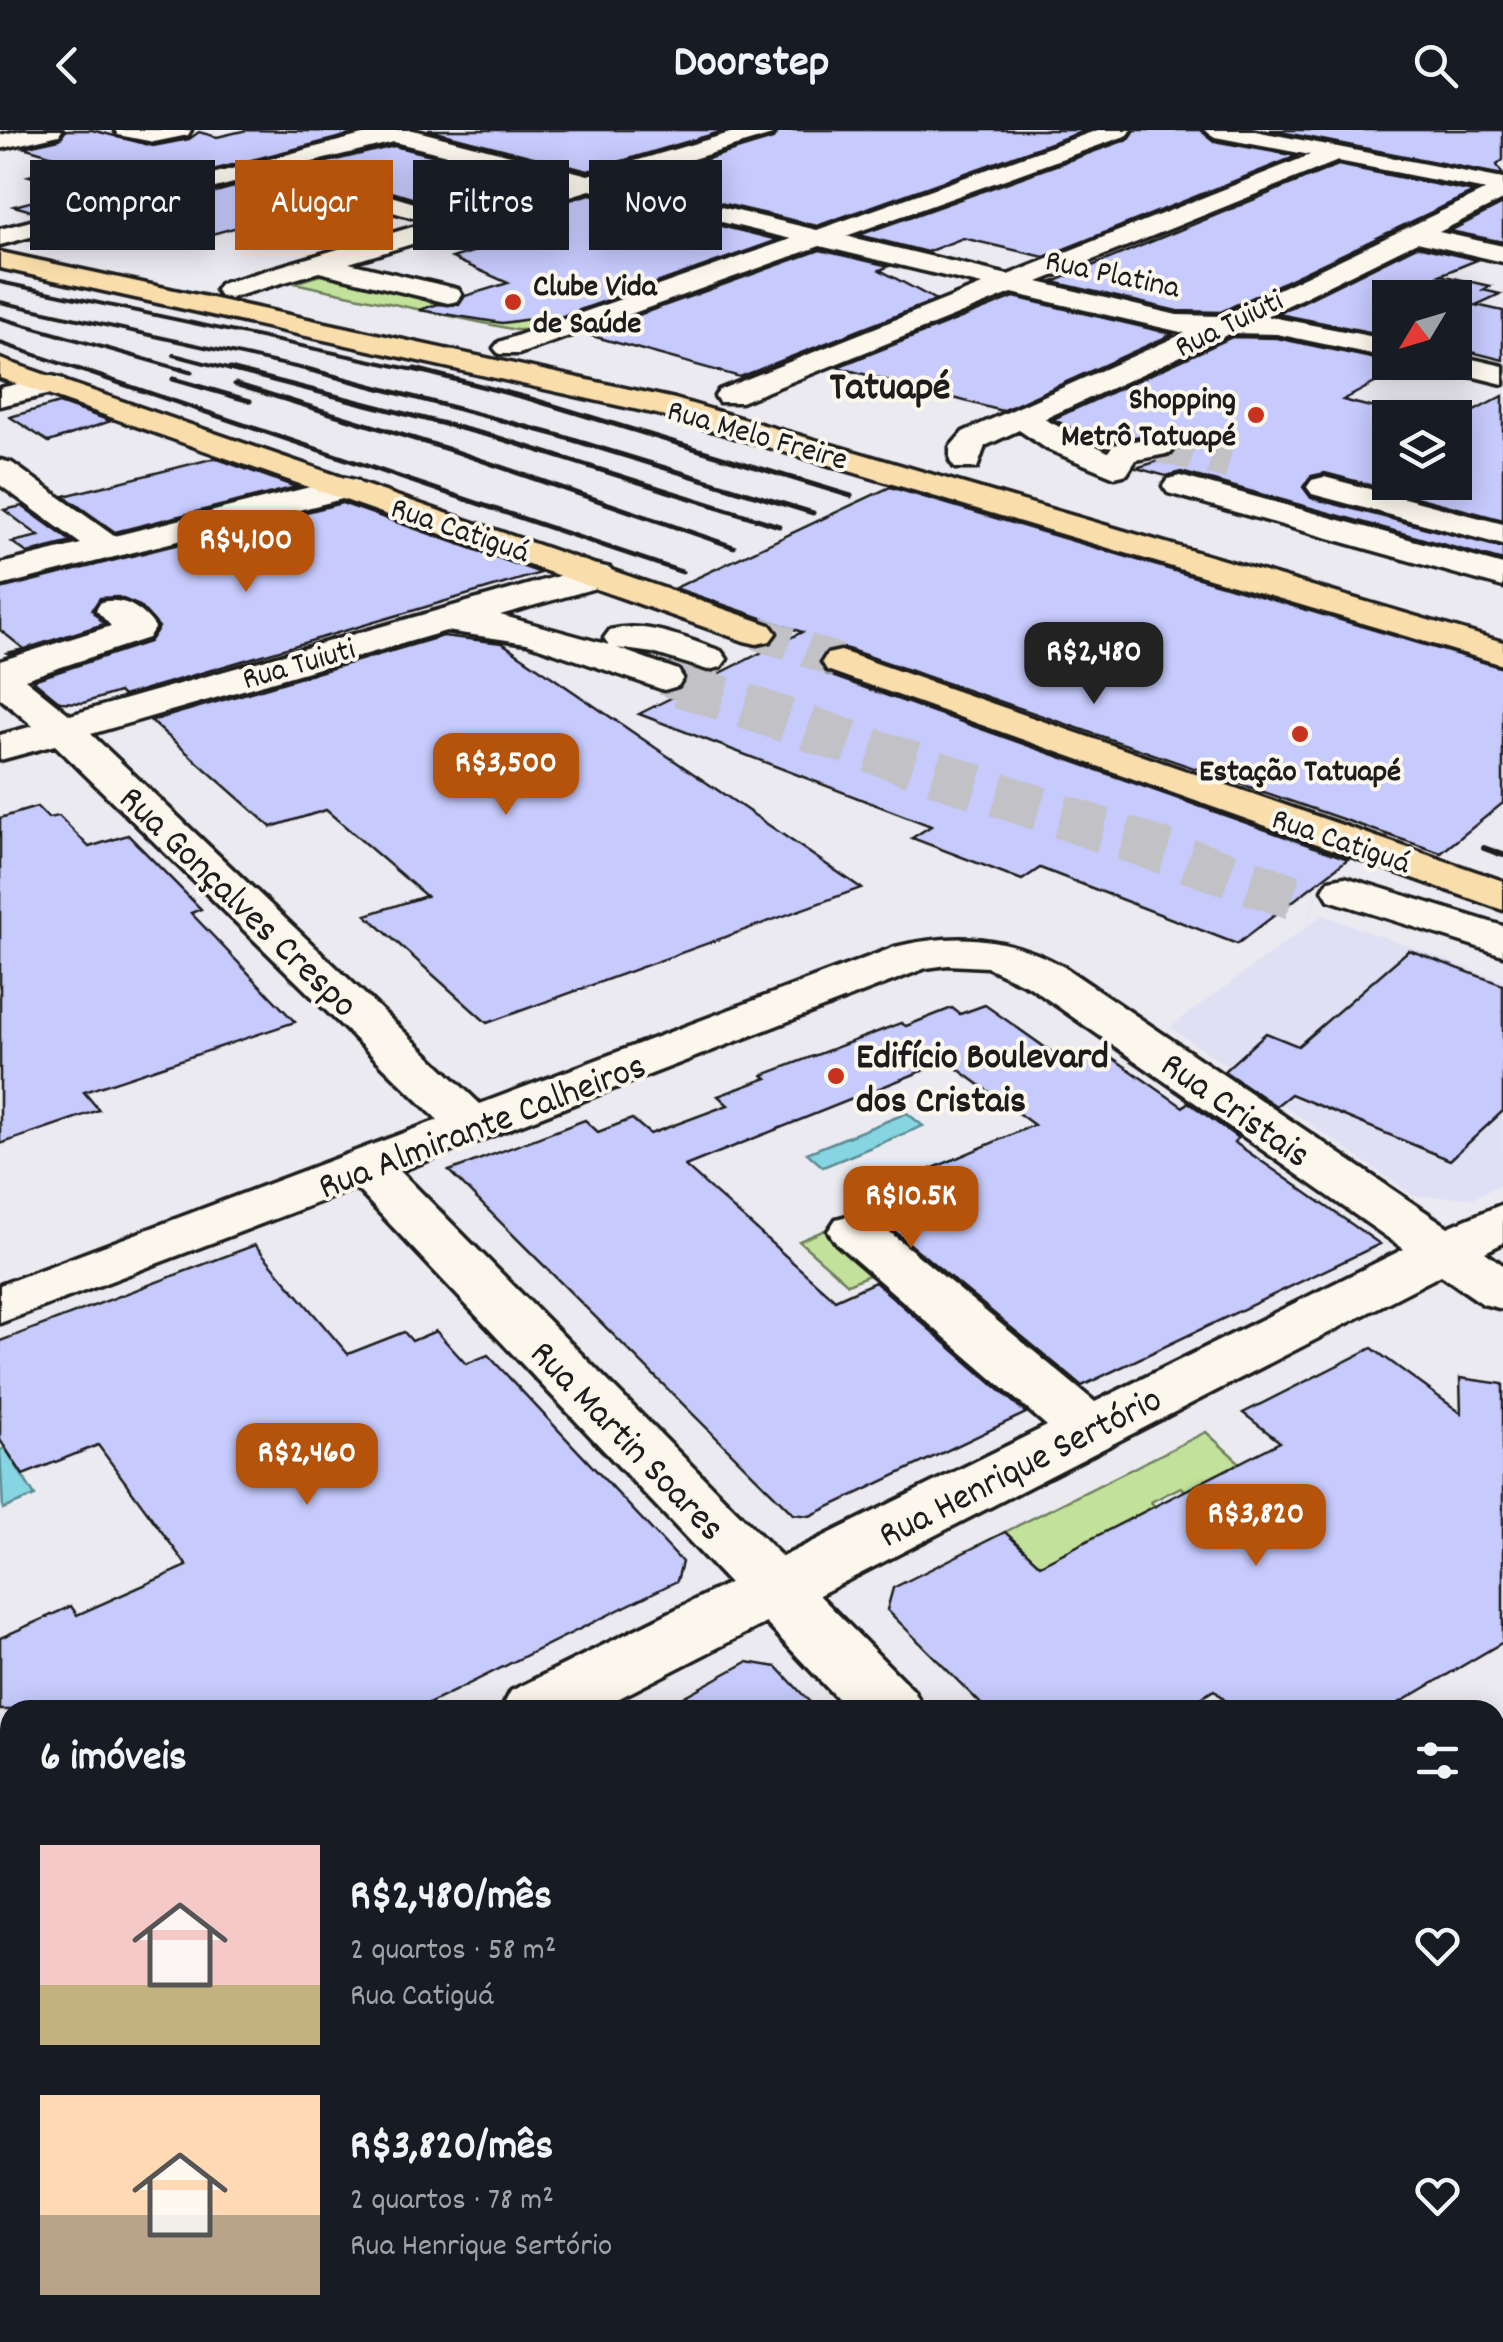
<!DOCTYPE html>
<html lang="pt">
<meta charset="utf-8">
<style>
body{margin:0;font-family:Dekko,sans-serif;background:#242831;color:#f1f3f6;height:100vh;display:flex;flex-direction:column;font-size:38px;white-space:nowrap}
*{box-sizing:border-box;margin:0}
p{font-size:32px;color:#9ea1a6}
.icon{flex:none;width:55px;height:55px;fill:none;stroke:currentColor;stroke-width:2;stroke-linecap:round;stroke-linejoin:round}
.map{position:relative;flex:1;overflow:hidden}
.sheet{position:absolute;left:0px;top:1570px;width:1505px;height:642px;display:flex;flex-direction:column;background:#171b24;border-radius:30px 30px 0 0;box-shadow:0 5px 25px #0003}
.sheet>*{flex:none}
.guide{position:absolute;left:30px;top:30px;width:1000px;height:90px;display:flex;gap:20px}
.needle{width:65px;rotate:232deg}
.controls{position:absolute;left:1372px;top:150px;display:grid;gap:20px}
.controls a{display:grid;place-items:center;width:100px;height:100px;border-radius:0px;background:#171b24;box-shadow:0 5px 25px #0003;font-size:50px}
.price{position:absolute;translate:-50% -85px;padding:0 22px;border-radius:20px;background:#b45309;color:#fff;font-size:32px;line-height:65px;filter:drop-shadow(0 2px 5px #0008)}
.price::after{content:'';position:absolute;left:50%;top:60px;width:30px;height:22px;margin-left:-15px;background:inherit;clip-path:polygon(0 0,100% 0,50% 100%)}
.price.active{background:#222;color:#fff}
ul{padding:0;list-style:none}
li{display:flex;align-items:center;gap:30px;height:250px;padding:0 40px}
li span{display:grid;place-items:center;flex:none;width:280px;height:200px;border-radius:0px;color:#555}
li>.icon{margin-inline-start:auto}
span .icon{width:120px;height:120px;fill:#fffc;stroke-width:1}
li b{font-size:42px}
h2{display:flex;justify-content:space-between;align-items:center;height:120px;padding:0 40px;font-size:42px}
.pill{padding:0 35px;border-radius:0px;background:#171b24;box-shadow:0 5px 25px #0003;font-size:35px;line-height:90px}
.pill.active{background:#b45309;color:#fff}
header{display:flex;justify-content:space-between;align-items:center;height:130px;padding:0 40px;background:#171b24;font-size:45px;font-weight:700}
.map>svg:first-child{display:block}
</style>
<header><svg class="icon" aria-label="back" viewBox="0 0 24 24"><path d="M15 5l-7 7 7 7"/></svg>Doorstep<svg class="icon" aria-label="search" viewBox="0 0 24 24"><circle cx="10" cy="10" r="6"/><path d="M15 15l6 6"/></svg></header>
<div class="map">
<svg width="1503" height="2212" viewBox="0 0 1503 2212">
<rect width="100%" height="100%" fill="#ebeaf1"/>
<filter id="ink" filterUnits="userSpaceOnUse"><feTurbulence type="fractalNoise" baseFrequency=".01" numOctaves="2"/><feDisplacementMap in="SourceGraphic" scale="20" xChannelSelector="R" yChannelSelector="G"/><feConvolveMatrix kernelMatrix="1 2 1 2 8 2 1 2 1" color-interpolation-filters="sRGB"/></filter>
<g filter="url(#ink)">
<path fill="#e0e0f4" d="M1323,785L1503,851V1053L1473,1068L1414,1066L1170,897Z"/>
<g fill="#c2e29b" stroke="#6f7f5c" stroke-width="2.5">
<path d="M330,142L502,193C535,192 568,166 600,175L527,200H516L294,153Z"/>
<path d="M832,1097L883,1139L848,1154L799,1111Z"/>
<path d="M1206,1302L1240,1333L1186,1361L1181,1357L1151,1372L1155,1377L1041,1436L1005,1402Z"/>
</g>
<g fill="#86d5e2" stroke="#5c8b93" stroke-width="2.5">
<path d="M907,983L923,996L823,1037L807,1023Z"/>
<path d="M5,1318L35,1366L3,1379L0,1320Z"/>
</g>
<g fill="#c6cafc" stroke="#1c1c1c" stroke-width="2.5">
<path d="M66,0H92L153,16L189,9L199,2L217,7L247,0L361,2L42,84L14,76L77,60L29,46L81,34L23,17L60,9Z"/>
<path d="M428,0H727L588,41Z"/>
<path d="M779,0H1087L817,96L631,52L773,9Z"/>
<path d="M1135,0H1200L1214,11L1297,26L1044,127L963,108L927,122L859,105L1129,9Z"/>
<path d="M1270,0H1503V30L1497,35L1503,45Z"/>
<path d="M394,16L547,53L445,83L435,81L429,73L306,37Z"/>
<path d="M1338,35L1474,62L1221,182L1177,181L1053,152Z"/>
<path d="M264,49L337,70L157,119L84,97Z"/>
<path d="M590,64L778,110L543,193L530,189L502,193L419,180L438,174L459,175L465,166L508,153L452,128L529,105L489,94Z"/>
<path d="M1503,74V112L1450,101Z"/>
<path d="M1417,116L1477,130L1440,145L1490,156L1483,160L1500,164L1476,175L1503,181V230L1455,218V168H1390V206L1278,184Z"/>
<path d="M820,120L889,136L880,140L936,170L740,247L585,204Z"/>
<path d="M1014,167L1173,204L1002,281L837,237Z"/>
<path d="M1232,207L1277,208L1390,232H1414L1343,270L1414,288H1390V352H1455V291L1503,266V390L1325,343L1311,346L1303,357L1311,368L1503,418V431L1181,342L1166,346L1136,338L1172,327L1179,314L1172,305L1159,302L1111,312L1080,303L1053,289Z"/>
<path d="M59,273L111,291L49,312L10,287Z"/>
<path d="M215,328L296,357L115,402L64,366Z"/>
<path d="M890,357L1503,538V673L1441,723L842,517L824,522L819,534L826,544L1348,729L1237,814L1040,738L1022,750L912,708L931,696L639,584L802,502L675,458Z"/>
<path d="M342,373L541,443L123,566L119,562L83,573L60,572L33,550L149,512L159,497L140,476L118,467L100,468L92,480L104,494L9,524L7,523L24,519L0,500V459Z"/>
<path d="M22,376L72,412L27,423L12,412L39,406L4,380Z"/>
<path d="M443,506L502,513L861,758L487,893L366,785L426,766L326,680L271,697L151,591Z"/>
<path d="M37,677L48,688L59,686L89,717L128,705L201,779L191,783L295,892L84,962L99,980L0,1014V688Z"/>
<path d="M1409,820L1503,855V981L1450,1030L1291,964L1276,976L1224,941L1266,903L1298,916Z"/>
<path d="M985,875L1070,935L1104,922L1183,977L1188,972L1238,1008L1234,1012L1380,1114L1082,1256L876,1086L857,1081L849,1074L1034,995L947,931L685,1036L835,1170L875,1152L1026,1283L810,1386L793,1384L449,1041L585,990L598,1002L632,989L650,1004L728,975L718,966L767,948L763,945L901,893L906,896L952,878L960,884Z"/>
<path d="M255,1115L348,1224L404,1202L412,1211L436,1201L466,1234L488,1225L682,1432L677,1451L416,1580H0V1508L71,1476L77,1485L187,1436L98,1315L23,1345L0,1310V1211Z"/>
<path d="M1372,1218L1461,1283L1460,1248L1503,1254V1512L1387,1580H1235L1214,1560L1181,1580H987L887,1480L893,1458L1005,1402L1040,1435L1280,1312L1243,1283Z"/>
<path d="M747,1532L777,1537L817,1580H659Z"/>
</g>
<g fill="none" stroke-linecap="round" stroke-linejoin="round">
<g stroke="#c2c1c6" stroke-width="34" stroke-dasharray="34 18" stroke-linecap="butt">
<path d="M1160,316L1229,332"/>
<path d="M664,548L688,556"/>
</g>
<path stroke="#c2c1c6" stroke-width="45" stroke-dasharray="45 22" stroke-linecap="butt" d="M681,554L1314,774"/>
<path stroke="#c2c1c6" stroke-width="34" stroke-dasharray="34 18" stroke-linecap="butt" d="M757,503L841,532"/>
<g stroke="#1c1c1c" stroke-width="7">
<g id="minor">
<path d="M22,0H62L59,5L0,19V5Z"/>
<path d="M115,0H191L188,5L154,12L118,5Z"/>
<path d="M364,0H413L588,45L740,0H775L772,5L617,52L817,100L1098,0H1131L1128,5L846,106L1008,145L1310,25L1215,7L1204,0H1250L1503,49V70L1439,102L1503,116V132L1417,112L1266,186L1390,210V228L1277,204L1231,203L1044,289L1108,322L1113,315L1160,306L1171,309L1176,316L1171,323L1136,330L1127,344L1115,347L1047,319L1019,300L985,316L977,338H955L950,331V317L963,302L1185,203L1012,163L741,272H719L715,266L719,260L982,155L820,116L519,224H499L494,218L499,212L791,109L590,60L349,133L458,159L462,165L458,171L448,173L319,142L230,168L220,166L216,160L220,154L561,53L394,12L292,37L428,77L432,82L428,87H410L264,45L0,115V99L366,4ZM1338,31L1486,60L1222,186L1177,185L1038,152Z"/>
<path d="M1455,225L1503,236V254L1438,238L1434,232H1455Z"/>
<path d="M52,246L63,249L67,255L63,261L0,276V258Z"/>
<path d="M0,330L12,333L114,406L346,348L358,351L363,358L358,365L0,456V434L81,414L0,355Z"/>
<path d="M1180,346L1503,435V457L1168,363L1163,356L1168,349Z"/>
<path d="M1324,347L1503,394V415L1312,364L1307,357L1312,350Z"/>
<path d="M597,435L610,438L615,446L610,454L500,485L609,515L604,508L610,500C647,491 687,509 721,521L727,529L721,537L708,540L653,523L617,518L678,540L683,548L678,556L664,560L527,513L446,501L91,604L480,974L895,817C957,802 1008,806 1064,837L1448,1097L1503,1074V1113L1485,1122L1503,1135V1179L1483,1174L1441,1145L819,1465L914,1561L924,1580H848L766,1493L596,1580H501L511,1561L729,1453L356,1058L0,1193V1155L438,990L55,615L0,630V605L33,596L0,568V531L111,496L96,480L101,472C123,467 142,478 155,497L148,508L25,549L70,585ZM948,835L987,837L1030,857L1404,1119L1095,1272L874,1089L855,1084L836,1089L828,1101L836,1113L1047,1296L782,1427L400,1041L926,838Z"/>
<path d="M1345,747L1503,796V825L1329,770L1323,760L1329,750Z"/>
<path d="M10,1811V1878L0,1882V1815Z"/>
<path d="M1495,2161L1503,2164V2212H1452L1448,2202H1495Z"/>
<path d="M718,2202H816L812,2212H714Z"/>
</g>
</g>
<g stroke="#1c1c1c" stroke-width="7">
<g id="major">
<path d="M0,229L770,495L776,503L770,511L757,514L744,511L0,248Z"/>
<path d="M841,521L1503,751V780L827,540L822,532L827,524Z"/>
</g>
</g>
<g stroke="#1c1c1c" stroke-width="7">
<path id="highway" d="M0,122L675,269L1503,512V535L657,284L0,138Z"/>
</g>
<use href="#minor" fill="#fbf7ec" fill-rule="evenodd"/>
<use href="#major" fill="#f9deab" fill-rule="evenodd"/>
<use href="#highway" fill="#f9deab" fill-rule="evenodd"/>
<g stroke="#1c1c1c" stroke-width="4">
<path d="M0,152L424,242"/>
<path d="M0,172L318,242"/>
<path d="M0,188L190,242"/>
<path d="M0,213L86,242"/>
<path d="M174,225L239,242"/>
</g>
<g stroke="#1c1c1c" stroke-width="5">
<path d="M78,239L682,442"/>
<path d="M181,239L191,242"/>
<path d="M230,239L499,308L779,396"/>
<path d="M307,239L557,305L813,383"/>
<path d="M415,239L531,269L851,366"/>
<path d="M173,249L250,271"/>
<path d="M235,254L454,321L734,417"/>
</g>
<path stroke="#1c1c1c" stroke-width="6" d="M1484,718L1503,725"/>
</g>
</g>
<g fill="#c8321e" stroke="#fbf7ec" stroke-width="4">
<circle cx="513" cy="172" r="10"/>
<circle cx="1256" cy="285" r="10"/>
<circle cx="1300" cy="604" r="10"/>
<circle cx="836" cy="946" r="10"/>
</g>
<g text-anchor="middle" stroke-width="8" stroke-linejoin="round" paint-order="stroke">
<g font-size="32" fill="#1c1c1c" stroke="#fbf7ec">
<text transform="translate(1113 142) rotate(12)" y="11">Rua Platina</text>
<text transform="translate(1228 192) rotate(-26)" y="11">Rua Tuiuti</text>
<text transform="translate(758 303) rotate(16)" y="11">Rua Melo Freire</text>
<text transform="translate(461 398) rotate(19)" y="11">Rua Catiguá</text>
<text transform="translate(298 532) rotate(-16)" y="11">Rua Tuiuti</text>
<text transform="translate(1342 709) rotate(19)" y="11">Rua Catiguá</text>
</g>
<g font-size="32" font-weight="bold" fill="#1c1c1c" stroke="#fbf7ec" text-anchor="start">
<text x="533" y="165">Clube Vida<tspan x="533" dy="37">de Saúde</tspan></text>
<text x="1236" y="278" text-anchor="end">Shopping<tspan x="1236" dy="37">Metrô Tatuapé</tspan></text>
<text x="1300" y="650" text-anchor="middle">Estação Tatuapé</text>
</g>
<g font-size="38" fill="#1c1c1c" stroke="#fbf7ec">
<text transform="translate(240 770) rotate(44)" y="13">Rua Gonçalves Crespo</text>
<text transform="translate(1237 978) rotate(35)" y="13">Rua Cristais</text>
<text transform="translate(481 994) rotate(-21)" y="13">Rua Almirante Calheiros</text>
<text transform="translate(629 1309) rotate(46)" y="13">Rua Martin Soares</text>
<text transform="translate(1019 1335) rotate(-27)" y="13">Rua Henrique Sertório</text>
</g>
<g font-size="38" font-weight="bold" fill="#1c1c1c" stroke="#fbf7ec" text-anchor="start">
<text x="856" y="937">Edifício Boulevard<tspan x="856" dy="44">dos Cristais</tspan></text>
</g>
<g font-size="40" font-weight="bold" fill="#1c1c1c" stroke="#fbf7ec">
<text x="890" y="268">Tatuapé</text>
</g>
</g>
</svg>
<div class="controls">
<a><svg class="needle" viewBox="-14 -14 28 28"><path d="M0-13l5 13h-10z" fill="#e53935"/><path d="M0 13l5-13h-10z" fill="#9ea1a6"/></svg></a>
<a><svg class="icon" aria-label="layers" viewBox="0 0 24 24"><path d="M12 4l9 5-9 5-9-5zM3 14l9 5 9-5"/></svg></a>
</div>
<b class="price" style="left:246px;top:465px">R$4,100</b>
<b class="price active" style="left:1094px;top:577px">R$2,480</b>
<b class="price" style="left:506px;top:688px">R$3,500</b>
<b class="price" style="left:911px;top:1121px">R$10.5K</b>
<b class="price" style="left:307px;top:1378px">R$2,460</b>
<b class="price" style="left:1256px;top:1439px">R$3,820</b>
<div class="guide">
<a class="pill">Comprar</a>
<a class="pill active">Alugar</a>
<a class="pill">Filtros</a>
<a class="pill">Novo</a>
</div>
<section class="sheet">
<h2>6 imóveis<svg class="icon" aria-label="filters" viewBox="0 0 24 24"><path d="M4 7h16M4 17h16"/><circle cx="9" cy="7" r="2"/><circle cx="15" cy="17" r="2"/></svg></h2>
<ul>
<li><span style="background:linear-gradient(#f6c9c9 70%,#c2b280 0)"><svg class="icon" aria-label="home" viewBox="0 0 24 24"><path d="M3 11l9-7 9 7M6 9v11h12V9"/></svg></span><div><b>R$2,480/mês</b><p>2 quartos · 58 m²</p><p>Rua Catiguá</p></div><svg class="icon" aria-label="heart" viewBox="0 0 24 24"><path d="M12 20l-8-8c-3-5 5-10 8-4 3-6 11-1 8 4z"/></svg></li>
<li><span style="background:linear-gradient(#ffd9b3 60%,#b9a48a 0)"><svg class="icon" aria-label="home" viewBox="0 0 24 24"><path d="M3 11l9-7 9 7M6 9v11h12V9"/></svg></span><div><b>R$3,820/mês</b><p>2 quartos · 78 m²</p><p>Rua Henrique Sertório</p></div><svg class="icon" aria-label="heart" viewBox="0 0 24 24"><path d="M12 20l-8-8c-3-5 5-10 8-4 3-6 11-1 8 4z"/></svg></li>
</ul>
</section>
</div>
